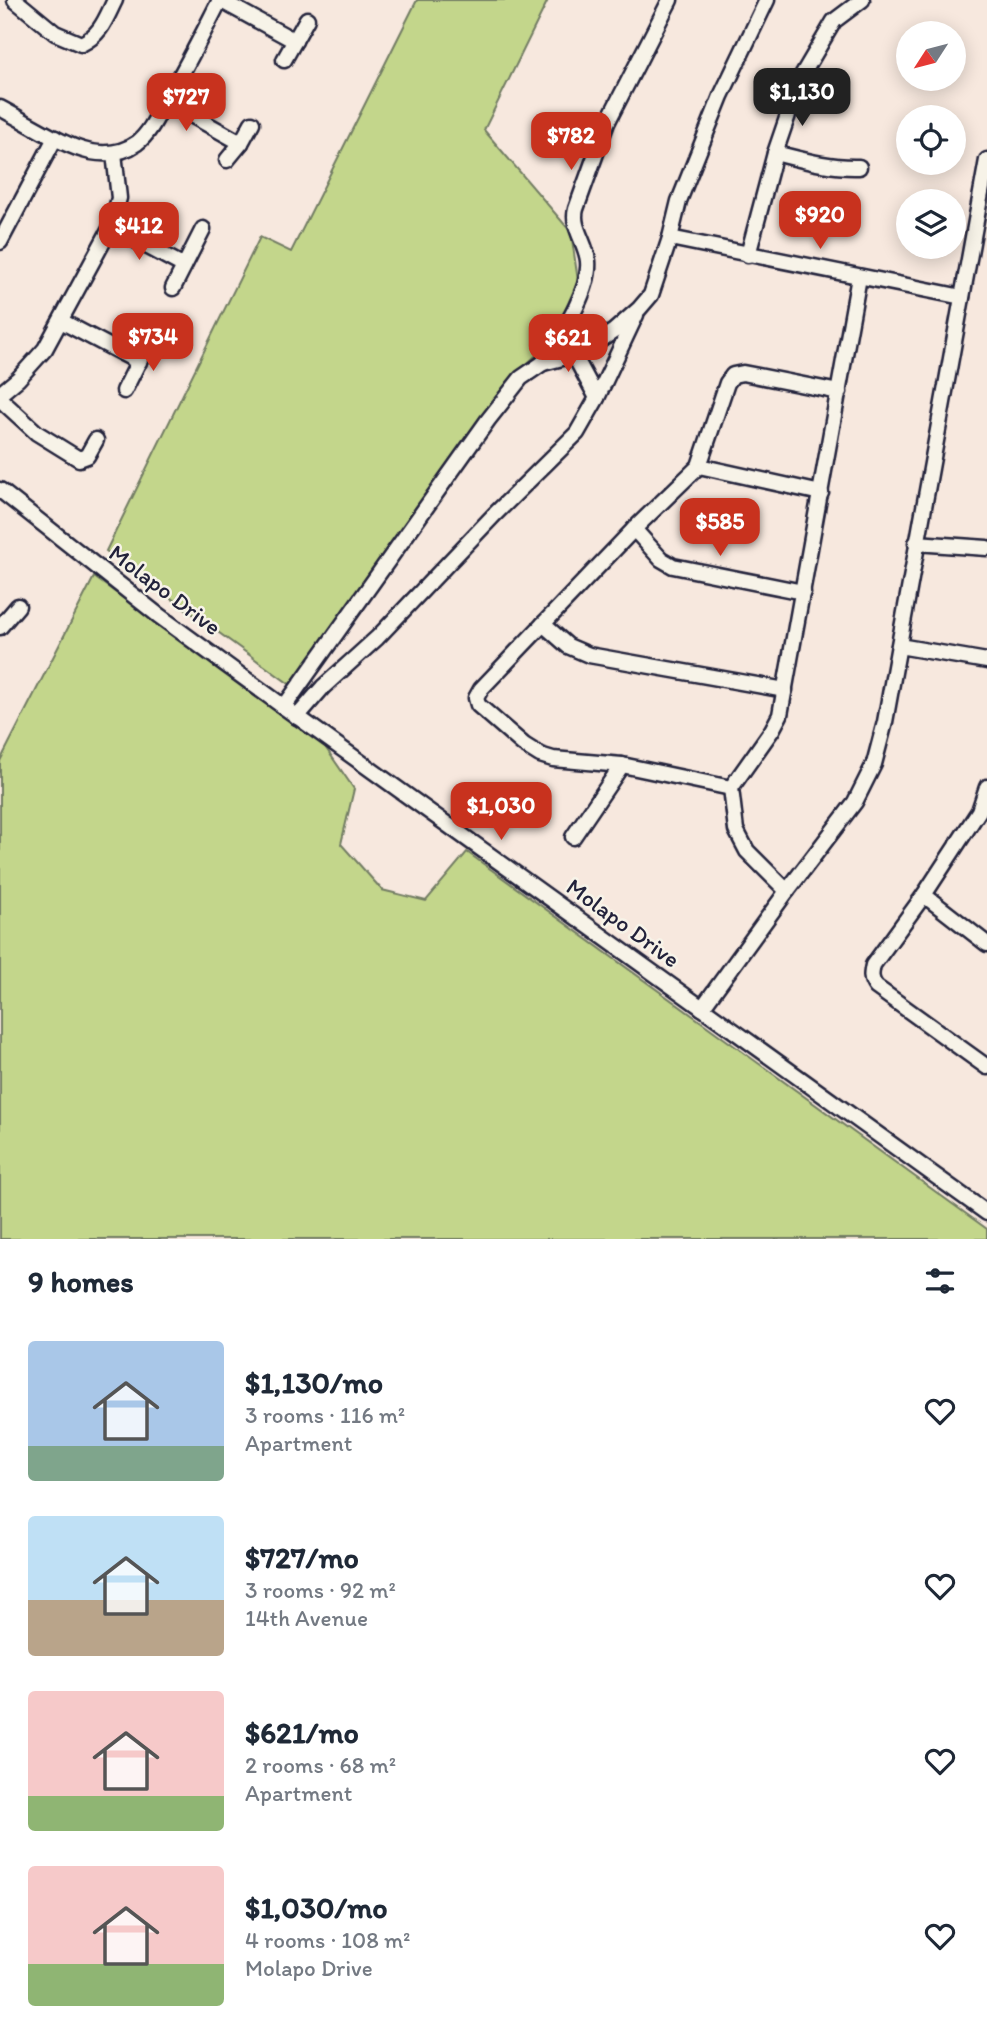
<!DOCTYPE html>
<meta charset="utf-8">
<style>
body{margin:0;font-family:Itim,sans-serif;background:#f2f2f3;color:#1f2937;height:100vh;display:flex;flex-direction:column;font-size:26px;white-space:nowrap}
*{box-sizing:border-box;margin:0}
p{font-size:23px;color:#747a83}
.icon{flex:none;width:38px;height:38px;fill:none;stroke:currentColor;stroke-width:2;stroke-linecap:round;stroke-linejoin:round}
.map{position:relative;height:1239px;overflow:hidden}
.drawer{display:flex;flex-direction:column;background:#fff;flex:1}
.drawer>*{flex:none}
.needle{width:46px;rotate:234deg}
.buttons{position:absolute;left:896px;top:21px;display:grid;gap:14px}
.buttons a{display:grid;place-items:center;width:70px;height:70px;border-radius:50%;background:#fff;box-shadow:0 4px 18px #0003;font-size:35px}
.price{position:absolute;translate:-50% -60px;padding:0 16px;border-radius:14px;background:#c8321e;color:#fff;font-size:23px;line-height:46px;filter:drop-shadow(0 2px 4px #0008)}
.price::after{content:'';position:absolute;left:50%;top:42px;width:21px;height:16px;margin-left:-10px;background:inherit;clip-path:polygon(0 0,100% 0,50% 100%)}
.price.selected{background:#222;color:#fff}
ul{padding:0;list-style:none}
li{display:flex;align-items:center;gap:21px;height:175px;padding:0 28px}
li span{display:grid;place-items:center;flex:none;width:196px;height:140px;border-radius:7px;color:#555}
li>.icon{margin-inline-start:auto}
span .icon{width:84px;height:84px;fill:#fffc;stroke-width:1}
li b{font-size:30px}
h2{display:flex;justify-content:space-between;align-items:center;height:84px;padding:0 28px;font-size:30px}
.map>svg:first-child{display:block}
</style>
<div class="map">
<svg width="987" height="1239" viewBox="0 0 987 1239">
<rect width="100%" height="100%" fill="#f7e8de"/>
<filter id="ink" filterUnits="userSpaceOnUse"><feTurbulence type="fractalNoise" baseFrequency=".0143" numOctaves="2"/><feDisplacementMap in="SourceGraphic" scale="14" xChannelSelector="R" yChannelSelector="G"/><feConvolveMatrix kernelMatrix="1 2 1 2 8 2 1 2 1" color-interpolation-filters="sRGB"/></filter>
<g filter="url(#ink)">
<g fill="#c3d68b" stroke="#727c63" stroke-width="2">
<path d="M417,0H548L484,130L571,232L578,281L551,342L509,380L295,688L106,551L260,237L291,252Z"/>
<path d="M94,577L321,741L354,789L341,844L382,890L426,901L467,852L987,1229V1239H0V761Z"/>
</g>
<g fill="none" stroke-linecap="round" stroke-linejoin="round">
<g stroke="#22223b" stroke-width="19">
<g id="minor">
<path d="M15,0L55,33L81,44C101,35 106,18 115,0"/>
<path d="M220,0L295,41"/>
<path d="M284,60L307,19"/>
<path d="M166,101L241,143L227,160"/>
<path d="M0,108C25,121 64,147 91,152C108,155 123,153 137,143C149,134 157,117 164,104C185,70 202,35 220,0"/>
<path d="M241,143L252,123"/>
<path d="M775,153C803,160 830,168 859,167"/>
<path d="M111,227L184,266"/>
<path d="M670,238L962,297"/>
<path d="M0,242L55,138"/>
<path d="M748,255L775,153L801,77L834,21L862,0"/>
<path d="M173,288L203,229"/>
<path d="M61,321L139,362"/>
<path d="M574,355L597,398"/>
<path d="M543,363C559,337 591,292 588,261C586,242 571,227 576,209L607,123L670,0"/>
<path d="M124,391L150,339"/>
<path d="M0,394L18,379L45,349L111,227L119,198L114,153"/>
<path d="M0,399L37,433L79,459L87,456L96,440"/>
<path d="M699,466L821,493"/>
<path d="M0,490L158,615L284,707L987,1213"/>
<path d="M634,529L661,559L673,566L803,592"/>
<path d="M916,543L987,548"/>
<path d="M543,624L568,646L589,655L785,690"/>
<path d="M0,627L18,606"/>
<path d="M899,646L987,661"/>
<path d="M284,707L488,420L521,378L543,363L574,355L590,347L614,331L639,309L651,295L670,238L679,201L721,96L767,0"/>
<path d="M297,717L323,687L377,638L495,514L577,433L597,398L636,315"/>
<path d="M987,787L979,811L924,895L873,965C871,974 870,979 876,987L987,1067"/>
<path d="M731,788L622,765L553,759L540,755L524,745L478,705L476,698L481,689L634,529L699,466L727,383L733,375L743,373L839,392"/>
<path d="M573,837L622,765"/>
<path d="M787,891L747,851L736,830L731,788L772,730L780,715L859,277"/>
<path d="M924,895L987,944"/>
<path d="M702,1008L787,891L855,802L874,764L885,722L987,160"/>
</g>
</g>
<use href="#minor" stroke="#f7f3e8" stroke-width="14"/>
</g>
</g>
<g text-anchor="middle" stroke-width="5" stroke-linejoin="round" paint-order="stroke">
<g font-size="24" fill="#22223b" stroke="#f7f3e8">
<text transform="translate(165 590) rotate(37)" y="8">Molapo Drive</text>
<text transform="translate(623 923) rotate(36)" y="8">Molapo Drive</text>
</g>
</g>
</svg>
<div class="buttons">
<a><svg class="needle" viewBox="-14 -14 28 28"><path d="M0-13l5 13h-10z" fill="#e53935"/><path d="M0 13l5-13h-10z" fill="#747a83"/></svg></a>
<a><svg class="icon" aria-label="locate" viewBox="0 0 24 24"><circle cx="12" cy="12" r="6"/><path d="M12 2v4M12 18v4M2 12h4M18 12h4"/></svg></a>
<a><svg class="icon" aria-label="layers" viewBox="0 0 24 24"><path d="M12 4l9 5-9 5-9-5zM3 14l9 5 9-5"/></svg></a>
</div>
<b class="price selected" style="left:802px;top:128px">$1,130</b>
<b class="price" style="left:186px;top:133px">$727</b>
<b class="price" style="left:571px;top:172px">$782</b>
<b class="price" style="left:820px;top:251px">$920</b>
<b class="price" style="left:139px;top:262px">$412</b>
<b class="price" style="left:153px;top:373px">$734</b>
<b class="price" style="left:568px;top:374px">$621</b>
<b class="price" style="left:720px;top:558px">$585</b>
<b class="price" style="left:501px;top:842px">$1,030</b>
</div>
<section class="drawer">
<h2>9 homes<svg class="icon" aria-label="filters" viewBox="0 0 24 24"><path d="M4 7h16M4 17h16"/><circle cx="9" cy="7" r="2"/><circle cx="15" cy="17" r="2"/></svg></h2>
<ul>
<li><span style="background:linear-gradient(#a9c7e8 75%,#7fa58c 0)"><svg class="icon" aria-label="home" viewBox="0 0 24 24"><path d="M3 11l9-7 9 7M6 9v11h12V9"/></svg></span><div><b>$1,130/mo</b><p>3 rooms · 116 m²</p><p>Apartment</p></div><svg class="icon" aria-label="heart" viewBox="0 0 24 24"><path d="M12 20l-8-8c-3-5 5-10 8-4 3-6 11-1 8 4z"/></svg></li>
<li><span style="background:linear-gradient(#bfe0f5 60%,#b9a48a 0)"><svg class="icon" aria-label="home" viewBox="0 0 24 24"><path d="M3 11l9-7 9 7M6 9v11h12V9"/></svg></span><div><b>$727/mo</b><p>3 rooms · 92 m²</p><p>14th Avenue</p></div><svg class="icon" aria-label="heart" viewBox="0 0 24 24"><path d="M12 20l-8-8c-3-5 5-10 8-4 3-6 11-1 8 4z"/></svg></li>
<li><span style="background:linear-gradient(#f6c9c9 75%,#8fb573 0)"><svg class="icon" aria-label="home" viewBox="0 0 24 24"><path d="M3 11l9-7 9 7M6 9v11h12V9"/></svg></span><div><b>$621/mo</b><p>2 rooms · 68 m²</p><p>Apartment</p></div><svg class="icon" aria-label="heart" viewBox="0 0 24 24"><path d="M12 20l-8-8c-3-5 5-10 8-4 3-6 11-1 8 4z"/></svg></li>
<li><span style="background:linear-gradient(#f6c9c9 70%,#8fb573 0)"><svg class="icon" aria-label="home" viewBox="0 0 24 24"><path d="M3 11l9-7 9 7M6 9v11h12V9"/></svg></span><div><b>$1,030/mo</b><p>4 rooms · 108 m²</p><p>Molapo Drive</p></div><svg class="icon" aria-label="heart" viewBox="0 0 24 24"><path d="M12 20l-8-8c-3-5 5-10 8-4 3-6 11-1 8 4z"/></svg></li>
</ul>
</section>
